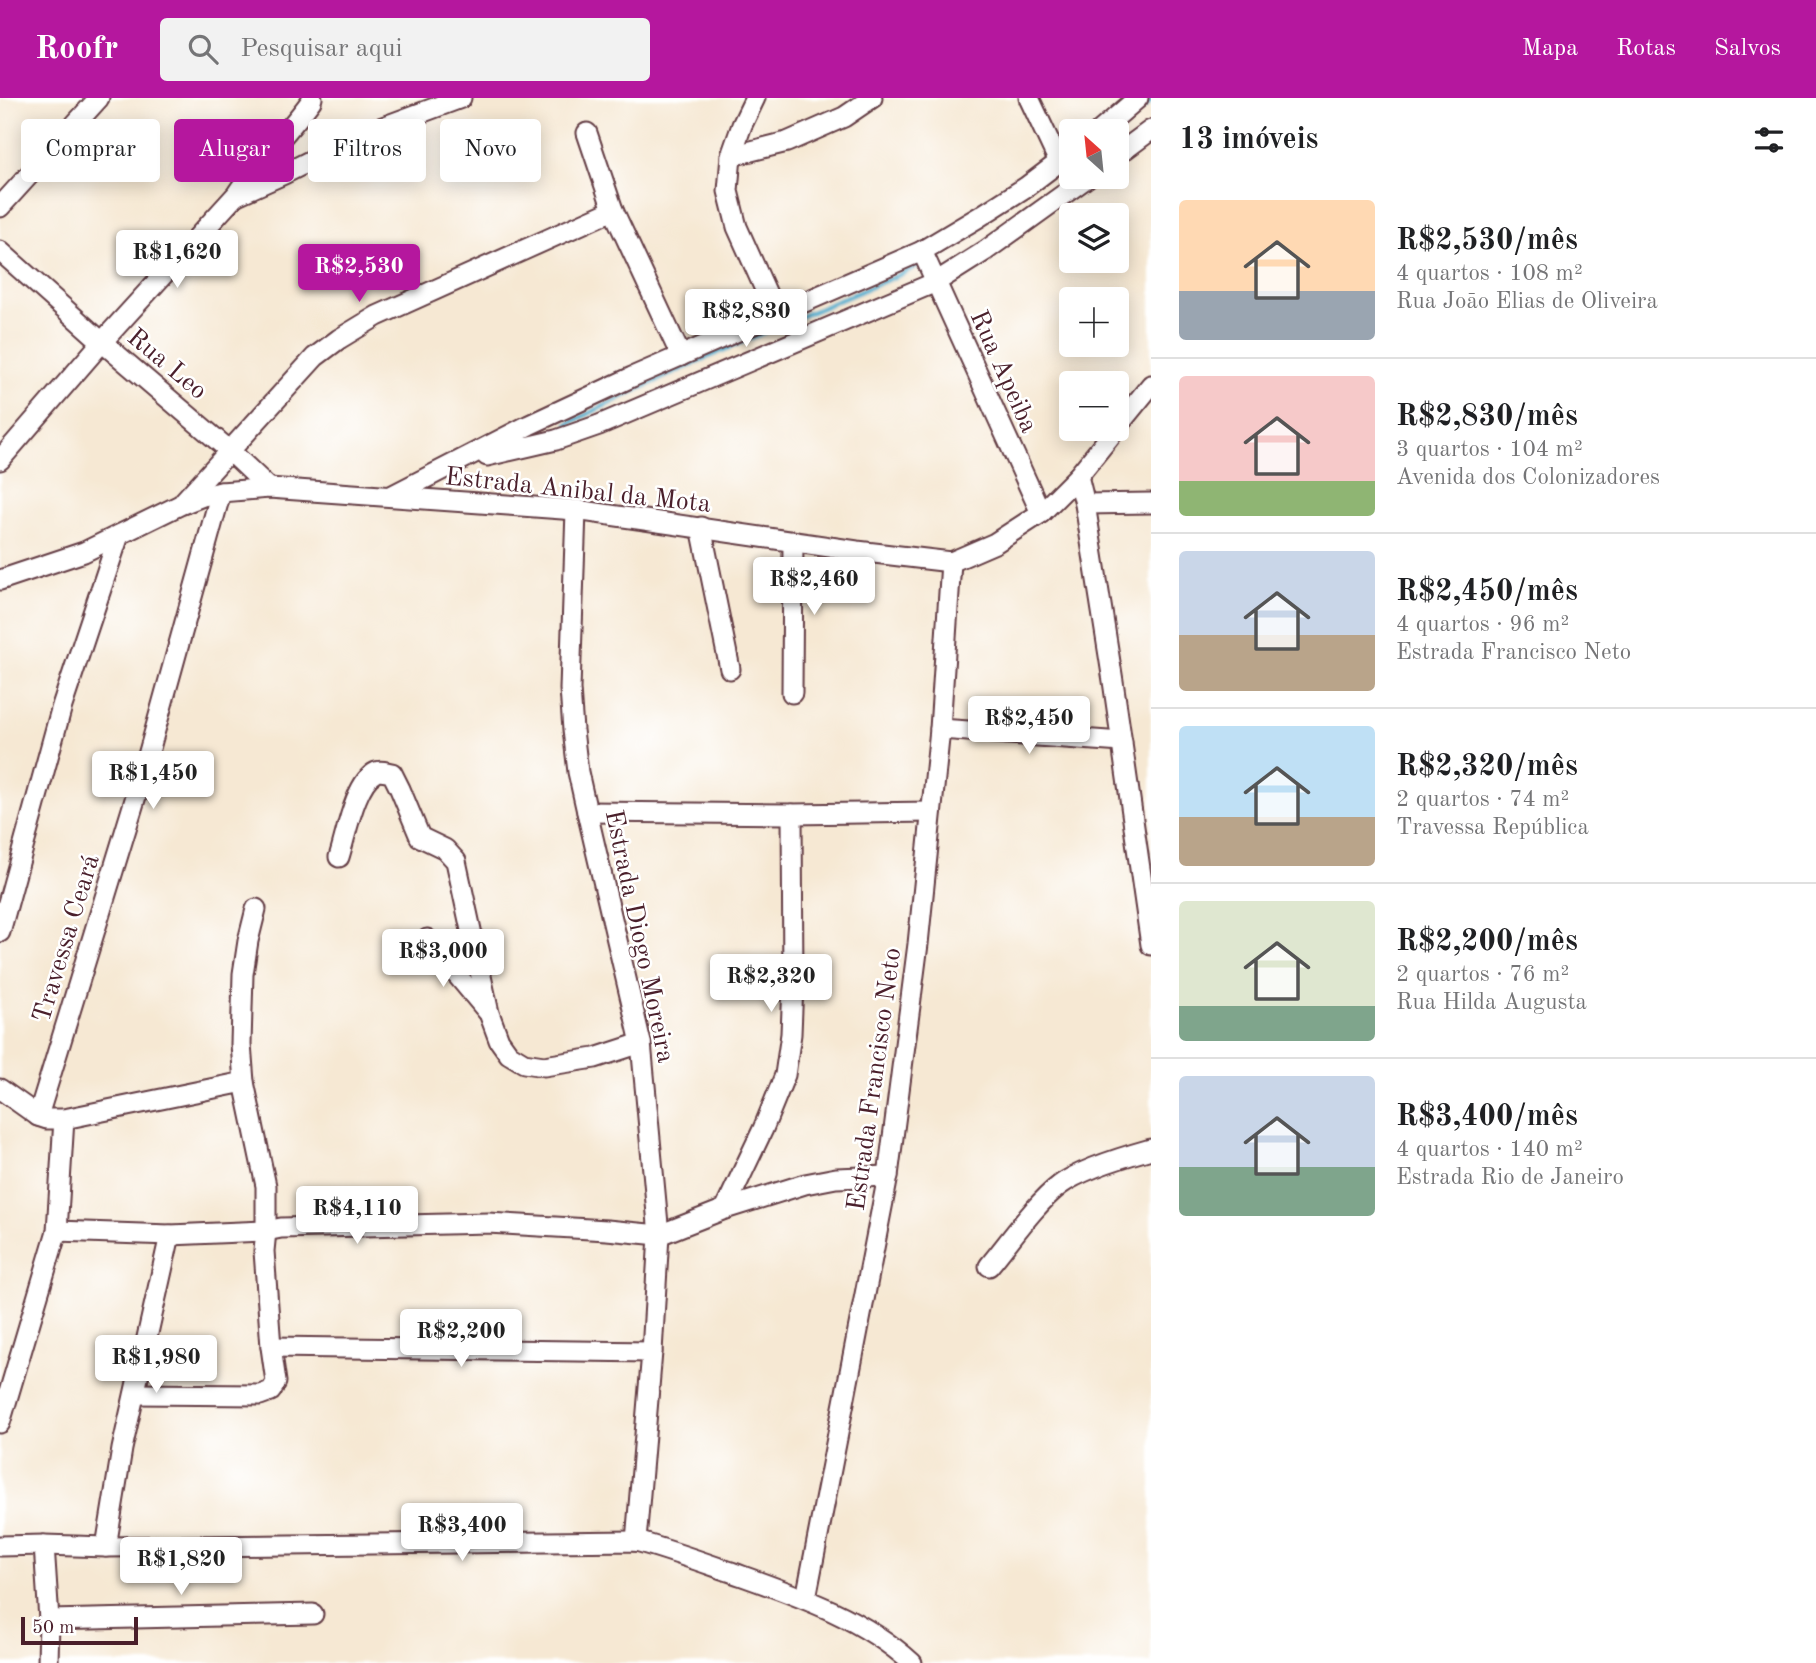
<!DOCTYPE html>
<html lang="pt">
<meta charset="utf-8">
<style>
body{margin:0;font-family:"Old Standard TT",serif;background:#f2f2f2;color:#202124;height:100vh;display:flex;flex-direction:column;font-size:26px;white-space:nowrap}
*{box-sizing:border-box;margin:0}
p{font-size:23px;color:#757577}
.icon{flex:none;width:38px;height:38px;fill:none;stroke:currentColor;stroke-width:2;stroke-linecap:round;stroke-linejoin:round}
.map{position:relative;flex:1;overflow:hidden}
.details{display:flex;flex-direction:column;background:#fff;width:665px}
.details>*{flex:none}
.guide{position:absolute;left:21px;top:21px;width:665px;height:63px;display:flex;gap:14px}
.needle{width:46px;rotate:333deg}
.controls{position:absolute;left:1059px;top:21px;display:grid;gap:14px}
.controls a{display:grid;place-items:center;width:70px;height:70px;border-radius:7px;background:#fff;box-shadow:0 4px 18px #0003;font-size:35px}
.scale{position:absolute;left:21px;bottom:18px;width:117px;box-sizing:border-box;padding-left:7px;border:4px solid #4a1f2b;border-top:0;font-size:19px;line-height:24px;white-space:nowrap;color:#4a1f2b;-webkit-text-stroke:5px #fff;paint-order:stroke}
.price{position:absolute;translate:-50% -60px;padding:0 16px;border-radius:7px;background:#fff;color:#222;font-size:23px;line-height:46px;filter:drop-shadow(0 2px 4px #0008)}
.price::after{content:'';position:absolute;left:50%;top:42px;width:21px;height:16px;margin-left:-10px;background:inherit;clip-path:polygon(0 0,100% 0,50% 100%)}
.price.selected{background:#b5179e;color:#fff}
ul{padding:0;list-style:none}
li{display:flex;align-items:center;gap:21px;height:175px;padding:0 28px}
li+li{border-top:2px solid #e0e0e0}
li span{display:grid;place-items:center;flex:none;width:196px;height:140px;border-radius:7px;color:#555}
li>.icon{margin-inline-start:auto}
span .icon{width:84px;height:84px;fill:#fffc;stroke-width:1}
li b{font-size:30px}
h2{display:flex;justify-content:space-between;align-items:center;height:84px;padding:0 28px;font-size:30px}
.chip{padding:0 24px;border-radius:7px;background:#fff;box-shadow:0 4px 18px #0003;font-size:24px;line-height:63px}
.chip.selected{background:#b5179e;color:#fff}
header{display:flex;align-items:center;gap:42px;box-sizing:border-box;height:98px;padding:0 35px;background:#b5179e;color:#fff}
header strong{font-size:33px}
nav{display:flex;gap:38px;margin-inline-start:auto;font-size:24px}
.search{width:490px;height:63px;background:#f2f2f2;display:flex;align-items:center;gap:18px;box-sizing:border-box;padding:0 24px;border-radius:7px;color:#757577;font-size:26px}
main{display:flex;flex:1;min-height:0}
.map>svg:first-child{display:block}
</style>
<header>
<strong>Roofr</strong>
<div class="search"><svg class="icon" aria-label="search" viewBox="0 0 24 24"><circle cx="10" cy="10" r="6"/><path d="M15 15l6 6"/></svg>Pesquisar aqui</div>
<nav><a>Mapa</a><a>Rotas</a><a>Salvos</a></nav>
</header>
<main>
<div class="map">
<svg width="1151" height="1565" viewBox="0 0 1151 1565">
<rect width="100%" height="100%" fill="#fff"/>
<filter id="ink" filterUnits="userSpaceOnUse"><feTurbulence type="fractalNoise" baseFrequency=".0143" numOctaves="2"/><feDisplacementMap in="SourceGraphic" scale="14" xChannelSelector="R" yChannelSelector="G"/><feConvolveMatrix kernelMatrix="1 2 1 2 8 2 1 2 1" color-interpolation-filters="sRGB"/></filter>
<filter id="wash" filterUnits="userSpaceOnUse"><feTurbulence type="fractalNoise" baseFrequency=".00686" numOctaves="4" result="noise"/><feDisplacementMap in="SourceGraphic" scale="28" xChannelSelector="R" yChannelSelector="G"/><feGaussianBlur stdDeviation="1.57" result="paint"/><feColorMatrix in="noise" values="0 0 0 0 0 0 0 0 0 0 0 0 0 0 0 0 0 1.4 0 .05"/><feComposite in="paint" operator="in"/></filter>
<g filter="url(#wash)">
<rect width="100%" height="100%" fill="#f6e8d3"/>
<g fill="none" stroke-linecap="round" stroke-linejoin="round">
<g stroke="#54b1d2" stroke-width="4.5">
<path d="M1116,34L1151,3"/>
<path d="M932,160L975,133"/>
<path d="M568,326C676,271 787,224 899,177L921,166"/>
</g>
</g>
</g>
<g filter="url(#ink)">
<g fill="none" stroke-linecap="round" stroke-linejoin="round">
<g stroke="#643d44" stroke-width="23">
<g id="minor">
<path d="M755,0L742,27L731,58L728,93L737,129L776,216"/>
<path d="M1029,0L1059,64"/>
<path d="M1100,33L1138,0"/>
<path d="M587,35L613,112L681,258"/>
<path d="M731,58L787,44L844,19L872,0"/>
<path d="M1116,58L1151,32"/>
<path d="M237,97L284,76L361,37L461,0"/>
<path d="M0,109L99,0"/>
<path d="M0,153L102,244L230,353L269,390"/>
<path d="M922,153L1041,415"/>
<path d="M1116,330L1151,287"/>
<path d="M487,358L556,342L599,327L936,184L985,153L1088,79"/>
<path d="M0,362L102,244L236,97C258,63 287,36 311,3L312,0"/>
<path d="M1078,378L1085,406L1113,583L1151,847"/>
<path d="M391,398L529,327L632,279L922,153L979,119L1026,89L1071,55"/>
<path d="M184,403L315,259L339,241L377,218L613,112"/>
<path d="M1085,406L1151,405"/>
<path d="M576,412L570,591L573,632L578,674L587,714L641,945L659,1137L652,1254L636,1443"/>
<path d="M701,429L730,571"/>
<path d="M0,482L84,454L180,407L203,398L221,394L269,390L576,412L857,453L951,464L995,445L1041,415L1078,378L1116,331"/>
<path d="M792,595L793,443"/>
<path d="M940,631L1122,644"/>
<path d="M587,714L792,716L931,714"/>
<path d="M339,759C346,738 355,684 376,674C381,672 386,674 392,675L400,691L420,739L445,751L456,763L489,915L499,942L509,956L524,965L544,968L595,960L641,945"/>
<path d="M0,834L62,608L119,437"/>
<path d="M427,841L487,913"/>
<path d="M0,991L38,1018L47,1021H64L244,984"/>
<path d="M38,1018L144,672L221,394"/>
<path d="M725,1111L763,1031L785,977L791,936L793,886L792,716"/>
<path d="M57,1133L170,1137L266,1133L281,1130L488,1125L607,1132L659,1137L725,1111L805,1086L836,1080L888,1078"/>
<path d="M989,1168C1010,1143 1035,1106 1060,1087C1080,1072 1126,1058 1151,1051"/>
<path d="M271,1249L652,1254"/>
<path d="M135,1296L260,1297L271,1293L276,1284L271,1249L264,1153L266,1133V1088L244,984L241,946L243,876L248,843L256,811"/>
<path d="M0,1325L57,1133L64,1021"/>
<path d="M44,1447L49,1522L48,1565"/>
<path d="M0,1448L44,1447L106,1449L636,1443C669,1452 702,1464 734,1475C796,1497 862,1519 912,1565"/>
<path d="M106,1449L122,1351L170,1137"/>
<path d="M806,1500L888,1078L918,846L940,631L951,464"/>
<path d="M49,1522L313,1516"/>
</g>
</g>
<use href="#minor" stroke="#fff" stroke-width="19"/>
</g>
</g>
<g text-anchor="middle" stroke-width="5" stroke-linejoin="round" paint-order="stroke">
<g font-size="26" fill="#4a1f2b" stroke="#fff">
<text transform="translate(168 265) rotate(40)" y="9">Rua Leo</text>
<text transform="translate(1005 273) rotate(66)" y="9">Rua Apeiba</text>
<text transform="translate(578 391) rotate(6)" y="9">Estrada Anibal da Mota</text>
<text transform="translate(641 838) rotate(78)" y="9">Estrada Diogo Moreira</text>
<text transform="translate(65 840) rotate(-73)" y="9">Travessa Ceará</text>
<text transform="translate(873 981) rotate(-82)" y="9">Estrada Francisco Neto</text>
</g>
</g>
</svg>
<div class="controls">
<a><svg class="needle" viewBox="-14 -14 28 28"><path d="M0-13l5 13h-10z" fill="#e53935"/><path d="M0 13l5-13h-10z" fill="#757577"/></svg></a>
<a><svg class="icon" aria-label="layers" viewBox="0 0 24 24"><path d="M12 4l9 5-9 5-9-5zM3 14l9 5 9-5"/></svg></a>
<a>+</a>
<a>−</a>
</div>
<div class="scale">50 m</div>
<b class="price" style="left:177px;top:192px">R$1,620</b>
<b class="price selected" style="left:359px;top:206px">R$2,530</b>
<b class="price" style="left:746px;top:251px">R$2,830</b>
<b class="price" style="left:814px;top:519px">R$2,460</b>
<b class="price" style="left:1029px;top:658px">R$2,450</b>
<b class="price" style="left:153px;top:713px">R$1,450</b>
<b class="price" style="left:443px;top:891px">R$3,000</b>
<b class="price" style="left:771px;top:916px">R$2,320</b>
<b class="price" style="left:357px;top:1148px">R$4,110</b>
<b class="price" style="left:461px;top:1271px">R$2,200</b>
<b class="price" style="left:156px;top:1297px">R$1,980</b>
<b class="price" style="left:462px;top:1465px">R$3,400</b>
<b class="price" style="left:181px;top:1499px">R$1,820</b>
<div class="guide">
<a class="chip">Comprar</a>
<a class="chip selected">Alugar</a>
<a class="chip">Filtros</a>
<a class="chip">Novo</a>
</div>
</div>
<section class="details">
<h2>13 imóveis<svg class="icon" aria-label="filters" viewBox="0 0 24 24"><path d="M4 7h16M4 17h16"/><circle cx="9" cy="7" r="2"/><circle cx="15" cy="17" r="2"/></svg></h2>
<ul>
<li><span style="background:linear-gradient(#ffd9b3 65%,#9aa5b1 0)"><svg class="icon" aria-label="home" viewBox="0 0 24 24"><path d="M3 11l9-7 9 7M6 9v11h12V9"/></svg></span><div><b>R$2,530/mês</b><p>4 quartos · 108 m²</p><p>Rua Joāo Elias de Oliveira</p></div></li>
<li><span style="background:linear-gradient(#f6c9c9 75%,#8fb573 0)"><svg class="icon" aria-label="home" viewBox="0 0 24 24"><path d="M3 11l9-7 9 7M6 9v11h12V9"/></svg></span><div><b>R$2,830/mês</b><p>3 quartos · 104 m²</p><p>Avenida dos Colonizadores</p></div></li>
<li><span style="background:linear-gradient(#c9d6e8 60%,#b9a48a 0)"><svg class="icon" aria-label="home" viewBox="0 0 24 24"><path d="M3 11l9-7 9 7M6 9v11h12V9"/></svg></span><div><b>R$2,450/mês</b><p>4 quartos · 96 m²</p><p>Estrada Francisco Neto</p></div></li>
<li><span style="background:linear-gradient(#bfe0f5 65%,#b9a48a 0)"><svg class="icon" aria-label="home" viewBox="0 0 24 24"><path d="M3 11l9-7 9 7M6 9v11h12V9"/></svg></span><div><b>R$2,320/mês</b><p>2 quartos · 74 m²</p><p>Travessa República</p></div></li>
<li><span style="background:linear-gradient(#dfe7d0 75%,#7fa58c 0)"><svg class="icon" aria-label="home" viewBox="0 0 24 24"><path d="M3 11l9-7 9 7M6 9v11h12V9"/></svg></span><div><b>R$2,200/mês</b><p>2 quartos · 76 m²</p><p>Rua Hilda Augusta</p></div></li>
<li><span style="background:linear-gradient(#c9d6e8 65%,#7fa58c 0)"><svg class="icon" aria-label="home" viewBox="0 0 24 24"><path d="M3 11l9-7 9 7M6 9v11h12V9"/></svg></span><div><b>R$3,400/mês</b><p>4 quartos · 140 m²</p><p>Estrada Rio de Janeiro</p></div></li>
</ul>
</section>
</main>
